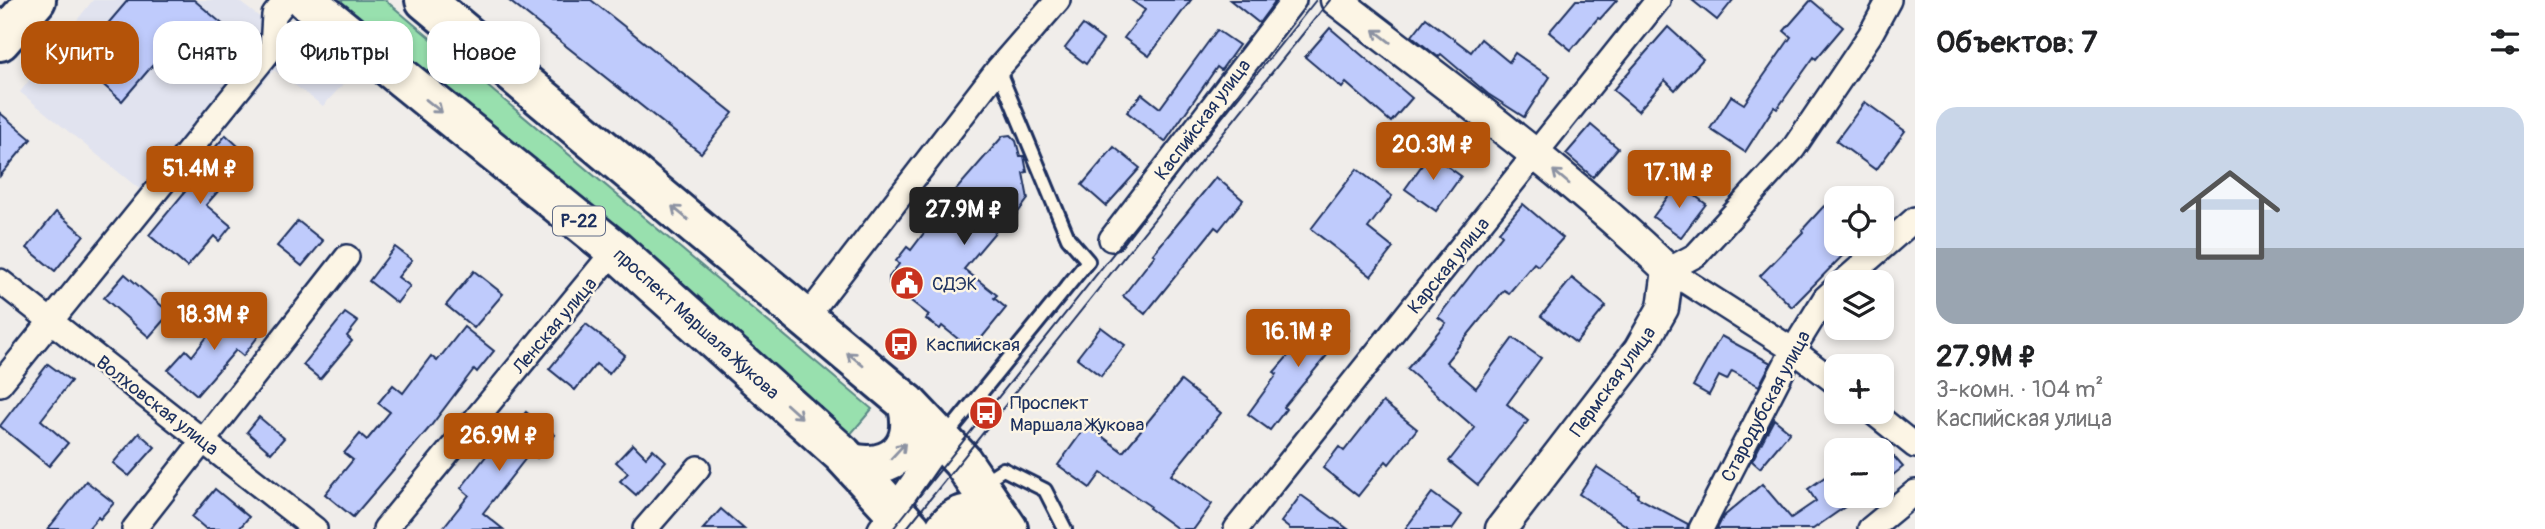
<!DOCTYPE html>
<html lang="ru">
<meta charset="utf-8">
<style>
body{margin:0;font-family:Pangolin,sans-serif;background:#f2f2f2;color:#202124;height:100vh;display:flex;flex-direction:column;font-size:26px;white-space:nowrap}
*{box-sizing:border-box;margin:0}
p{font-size:23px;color:#757577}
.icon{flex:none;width:38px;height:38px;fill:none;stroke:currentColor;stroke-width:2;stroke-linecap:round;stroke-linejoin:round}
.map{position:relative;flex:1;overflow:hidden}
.drawer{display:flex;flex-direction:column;background:#fff;width:630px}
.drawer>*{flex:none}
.banner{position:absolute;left:21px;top:21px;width:665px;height:63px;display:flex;gap:14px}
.tools{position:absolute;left:1824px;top:186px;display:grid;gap:14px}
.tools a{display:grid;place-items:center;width:70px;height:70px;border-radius:14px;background:#fff;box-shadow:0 4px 10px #0003;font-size:35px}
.price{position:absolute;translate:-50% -60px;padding:0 16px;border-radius:7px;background:#b45309;color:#fff;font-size:23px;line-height:46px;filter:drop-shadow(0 2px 4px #0008)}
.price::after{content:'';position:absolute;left:50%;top:42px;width:21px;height:16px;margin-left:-10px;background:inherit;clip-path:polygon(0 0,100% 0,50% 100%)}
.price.on{background:#222;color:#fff}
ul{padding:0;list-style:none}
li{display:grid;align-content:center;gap:14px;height:371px;padding:0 21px}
li span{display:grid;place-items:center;height:217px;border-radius:21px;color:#555}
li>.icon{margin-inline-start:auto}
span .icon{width:126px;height:126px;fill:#fffc;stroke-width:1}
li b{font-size:30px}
h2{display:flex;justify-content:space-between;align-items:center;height:84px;padding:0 21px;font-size:30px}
.chip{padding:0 24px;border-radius:21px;background:#fff;box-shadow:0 4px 10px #0003;font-size:24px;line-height:63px}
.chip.on{background:#b45309;color:#fff}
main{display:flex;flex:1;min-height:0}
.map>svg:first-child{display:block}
</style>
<main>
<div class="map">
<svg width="1915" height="529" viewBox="0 0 1915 529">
<rect width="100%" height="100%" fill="#f0edea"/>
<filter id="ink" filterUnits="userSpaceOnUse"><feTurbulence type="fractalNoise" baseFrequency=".0143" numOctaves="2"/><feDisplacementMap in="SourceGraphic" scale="14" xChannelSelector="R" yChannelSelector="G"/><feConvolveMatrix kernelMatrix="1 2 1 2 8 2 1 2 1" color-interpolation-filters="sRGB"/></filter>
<g filter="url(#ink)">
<path fill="#e1e3ef" d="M93,0H237L345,82L323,106L274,70L159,205L20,92Z"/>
<path fill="#98e0ae" stroke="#5a8886" stroke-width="2" d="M330,0H385L872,409L849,436Z"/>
<g fill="#bfcbfc" stroke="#1b2f5e" stroke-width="2">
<path d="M128,0H194L226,27L193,65L170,45L122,101L76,61Z"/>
<path d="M508,0H591L733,113L701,153Z"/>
<path d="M1131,0H1191L1149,56L1124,38L1145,10Z"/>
<path d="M1230,0H1276L1259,23Z"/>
<path d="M1576,0H1617L1600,19L1598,18L1571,50L1549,32Z"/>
<path d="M1692,0H1733L1717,20Z"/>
<path d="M1811,0L1843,27L1816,59L1814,57L1777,109L1774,107L1745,152L1710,129L1731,96L1744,104L1791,37L1784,31Z"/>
<path d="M1426,18L1471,52L1481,39L1509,62L1515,53L1550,77L1524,117L1488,94L1441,54L1438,57L1412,36Z"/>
<path d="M1083,25L1103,40L1086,64L1065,48Z"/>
<path d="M1668,27L1703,59L1675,90L1665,80L1638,111L1613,90Z"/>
<path d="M1330,28L1412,98L1391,122L1346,83L1342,88L1305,57Z"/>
<path d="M1217,30L1239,45L1221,70L1217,67L1165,142L1127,112L1142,94L1160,108Z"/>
<path d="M1865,102L1905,131L1876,170L1836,141Z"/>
<path d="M0,113L31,139L0,176Z"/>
<path d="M1591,125L1618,148L1593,177L1566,154Z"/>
<path d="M226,135L249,156L206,205L231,226L219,241L214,236L187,267L149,235L203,170L199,166Z"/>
<path d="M1010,135L1016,141L1020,156H1024L1027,172L1023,173L1028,199L1016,215L1012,212L964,269L997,295L994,298L1006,308L975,346L968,347L942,326L940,329L926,319L929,315L889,284V277L899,264L896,261L907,247L911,250L939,213L936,211L946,196L949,198L1003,136Z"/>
<path d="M1114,147L1140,168L1106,206L1082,185Z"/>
<path d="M1430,154L1461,176L1436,211L1405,189Z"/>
<path d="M1357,169L1392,196L1368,228L1393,248L1371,276L1311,229Z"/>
<path d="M1216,177L1243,200L1219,230L1215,227L1145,314L1123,296L1155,255L1153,254Z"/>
<path d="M1678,183L1706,204L1681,237L1653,217Z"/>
<path d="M1523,204L1563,238L1538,266L1534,263L1509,293L1504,290L1446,362L1476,388L1513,338L1541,358L1507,404L1528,421L1478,485L1449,461L1475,428L1407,369L1446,323L1438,317L1502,235L1499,232Z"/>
<path d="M1824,206L1836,217V243H1855L1792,307L1760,276L1803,232L1802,230Z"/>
<path d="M56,212L84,235L55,271L27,248Z"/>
<path d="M298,221L323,241L302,266L277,246Z"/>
<path d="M395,247L412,260L398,277L410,286L397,303L369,281Z"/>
<path d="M474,271L503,294L474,328L446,305Z"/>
<path d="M125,274L170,313L149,337L104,298Z"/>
<path d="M1572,278L1606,306L1576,343L1541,316Z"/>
<path d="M228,310L260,334L243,356L236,350L197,395L168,370L186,350L192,356Z"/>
<path d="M1322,310L1348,330L1284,407L1286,409L1270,430L1248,414L1277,374L1274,372L1308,333Z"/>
<path d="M345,313L358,322L347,336L352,341L320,379L303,365Z"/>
<path d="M586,324L625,355L609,374L596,364L575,390L549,369Z"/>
<path d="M464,327L494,351L477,372L474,369L430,427L353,517L325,494L353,460L344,453L360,434L367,440L390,412L378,403L393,385L403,393L431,356L437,361Z"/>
<path d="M1101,327L1125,345L1101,376L1077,358Z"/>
<path d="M1721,336L1771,363L1759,386L1732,371L1727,380L1719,376L1709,395L1693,386Z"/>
<path d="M48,364L71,381L41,420L68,443L49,466L0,426Z"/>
<path d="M1181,381L1221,413L1171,475L1212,504L1194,529H1178L1149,508L1150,506L1101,473L1090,488L1058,465L1087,425L1123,452Z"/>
<path d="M1383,402L1417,429L1389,464L1386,461L1358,496L1323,468L1339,447L1344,451Z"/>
<path d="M526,412L555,435L537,458L530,453L483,513L503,529H442L469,495L461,488L490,451L492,453Z"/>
<path d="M259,417L284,438L271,453L247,432Z"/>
<path d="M1774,419L1790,432L1760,468L1752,461Z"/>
<path d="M139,433L155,447L129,476L113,463Z"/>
<path d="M1881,442L1903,467L1881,485Z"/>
<path d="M633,444L646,457L653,449L666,461L636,495L620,481L628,473L616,462Z"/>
<path d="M1597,467L1638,494L1637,497L1688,524L1687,529H1631L1579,494Z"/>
<path d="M1836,469V495H1862L1813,529H1717L1723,517L1762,484L1791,518L1816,501L1808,489Z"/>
<path d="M86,481L114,503L100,519L98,517L88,529H48Z"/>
<path d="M215,489L249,517L239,529H206L192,517Z"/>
<path d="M1432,493L1462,515L1452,529H1405Z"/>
<path d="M1301,495L1348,529H1290L1281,522Z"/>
<path d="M721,509L744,529H703Z"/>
</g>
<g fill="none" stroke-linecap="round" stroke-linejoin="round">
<g stroke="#1b2f5e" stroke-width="18">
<g id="service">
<path d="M945,437L1088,261L1068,238L998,69"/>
<path d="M983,482L1003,469L1045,490L1065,529"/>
</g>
</g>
<g stroke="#1b2f5e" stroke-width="28">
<g id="minor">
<path d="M1111,239L1294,0"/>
<path d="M0,281L315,529"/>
<path d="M1843,282L1915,219"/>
<path d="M806,318L998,69L1058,0"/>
<path d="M1836,383L1793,350L1668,270L1696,255L1793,149L1870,35L1889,0"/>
<path d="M0,384L272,48L274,15L286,0"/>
<path d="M1871,411L1915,446"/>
<path d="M134,529L347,257"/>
<path d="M385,529L615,250"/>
<path d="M645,529L698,468"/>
<path d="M880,529L943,439"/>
<path d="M1236,529L1658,0"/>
<path d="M1701,529L1793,350L1825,298L1836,288"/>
<path d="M1870,529L1915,492"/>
</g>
</g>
<g stroke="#1b2f5e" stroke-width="35">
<path id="tertiary" d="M1336,0C1448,87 1565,171 1668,270L1663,308L1639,350L1501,529"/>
</g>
<g stroke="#1b2f5e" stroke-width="44">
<g id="trunk">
<path d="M306,0L615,250L842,454L911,529"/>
<path d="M425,0L907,403L962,461L1008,529"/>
<path d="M0,41L36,0"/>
<path d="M851,463C894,472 919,446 907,403"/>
<path d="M945,529C963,505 984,514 1004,529"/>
</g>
</g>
<use href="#service" stroke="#fcf5e5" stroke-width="12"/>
<use href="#minor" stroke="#fcf5e5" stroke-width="23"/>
<use href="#tertiary" stroke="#fcf5e5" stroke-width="30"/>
<use href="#trunk" stroke="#fcf5e5" stroke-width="38"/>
<g stroke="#1b2f5e" stroke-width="2">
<path d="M893,529L1316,0"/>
<path d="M906,529L1330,0"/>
</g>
</g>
<defs><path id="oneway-shaft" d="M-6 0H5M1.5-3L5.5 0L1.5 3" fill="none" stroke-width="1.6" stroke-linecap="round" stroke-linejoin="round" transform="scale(1.75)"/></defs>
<g stroke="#8c92a2">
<use href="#oneway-shaft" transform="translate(1382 36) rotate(-142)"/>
<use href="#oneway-shaft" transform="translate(434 106) rotate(39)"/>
<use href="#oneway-shaft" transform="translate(1561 177) rotate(-140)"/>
<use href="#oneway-shaft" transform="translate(680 213) rotate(-140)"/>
<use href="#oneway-shaft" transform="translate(855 359) rotate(-140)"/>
<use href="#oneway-shaft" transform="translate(794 411) rotate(42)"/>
<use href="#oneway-shaft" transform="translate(898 451) rotate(-47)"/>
</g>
</g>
<defs>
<g id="civic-disc" transform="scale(1.75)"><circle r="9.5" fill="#c8321e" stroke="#fcf5e5"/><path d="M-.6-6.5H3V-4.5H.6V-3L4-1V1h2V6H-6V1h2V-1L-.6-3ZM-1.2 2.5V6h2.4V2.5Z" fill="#fff"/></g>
<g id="bus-disc" transform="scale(1.75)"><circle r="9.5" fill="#c8321e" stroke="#fcf5e5"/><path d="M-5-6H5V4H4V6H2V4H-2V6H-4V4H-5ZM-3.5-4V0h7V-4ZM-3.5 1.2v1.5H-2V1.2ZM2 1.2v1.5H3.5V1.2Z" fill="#fff"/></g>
</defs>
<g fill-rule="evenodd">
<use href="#civic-disc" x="907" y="283"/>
<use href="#bus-disc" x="901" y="344"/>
<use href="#bus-disc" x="986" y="413"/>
</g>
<g text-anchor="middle" stroke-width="5" stroke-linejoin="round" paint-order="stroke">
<rect fill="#fcf5e5" stroke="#5e6a86" stroke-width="2" x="553" y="206.5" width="52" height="29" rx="5"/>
<g font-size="18" font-weight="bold" fill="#1b2f5e">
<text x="579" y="227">Р-22</text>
</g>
<g font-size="19" fill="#1b2f5e" stroke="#fcf5e5">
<text transform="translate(1202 119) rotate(-53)" y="7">Каспийская улица</text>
<text transform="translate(1448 265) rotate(-51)" y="7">Карская улица</text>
<text transform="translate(697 323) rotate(42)" y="7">проспект Маршала Жукова</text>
<text transform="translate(554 325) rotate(-50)" y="7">Ленская улица</text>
<text transform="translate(1612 381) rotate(-54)" y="7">Пермская улица</text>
<text transform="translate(158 405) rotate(38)" y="7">Волховская улица</text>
<text transform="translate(1765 406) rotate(-62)" y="7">Стародубская улица</text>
</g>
<g font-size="19" fill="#1b2f5e" stroke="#fcf5e5" text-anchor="start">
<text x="932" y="290">СДЭК</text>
<text x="926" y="351">Каспийская</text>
<text x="1010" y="409">Проспект<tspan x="1010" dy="22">Маршала Жукова</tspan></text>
</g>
</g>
</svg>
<div class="tools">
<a><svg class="icon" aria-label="locate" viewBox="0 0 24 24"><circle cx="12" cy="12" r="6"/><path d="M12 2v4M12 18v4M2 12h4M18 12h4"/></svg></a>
<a><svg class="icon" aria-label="layers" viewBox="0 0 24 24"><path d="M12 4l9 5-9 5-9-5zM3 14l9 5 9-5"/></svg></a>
<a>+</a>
<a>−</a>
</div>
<b class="price" style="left:1433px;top:182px">20.3M ₽</b>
<b class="price" style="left:200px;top:206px">51.4M ₽</b>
<b class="price" style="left:1679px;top:210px">17.1M ₽</b>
<b class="price on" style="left:964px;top:247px">27.9M ₽</b>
<b class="price" style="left:214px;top:352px">18.3M ₽</b>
<b class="price" style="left:1298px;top:369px">16.1M ₽</b>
<b class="price" style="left:499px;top:473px">26.9M ₽</b>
<div class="banner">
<a class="chip on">Купить</a>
<a class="chip">Снять</a>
<a class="chip">Фильтры</a>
<a class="chip">Новое</a>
</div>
</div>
<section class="drawer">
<h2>Объектов: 7<svg class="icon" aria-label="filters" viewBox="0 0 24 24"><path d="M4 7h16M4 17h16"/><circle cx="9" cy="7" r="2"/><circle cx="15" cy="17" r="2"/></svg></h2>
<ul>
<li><span style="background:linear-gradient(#c9d6e8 65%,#9aa5b1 0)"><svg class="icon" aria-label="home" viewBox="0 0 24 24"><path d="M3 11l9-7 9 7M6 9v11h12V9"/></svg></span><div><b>27.9M ₽</b><p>3-комн. · 104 m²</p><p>Каспийская улица</p></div></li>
</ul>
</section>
</main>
